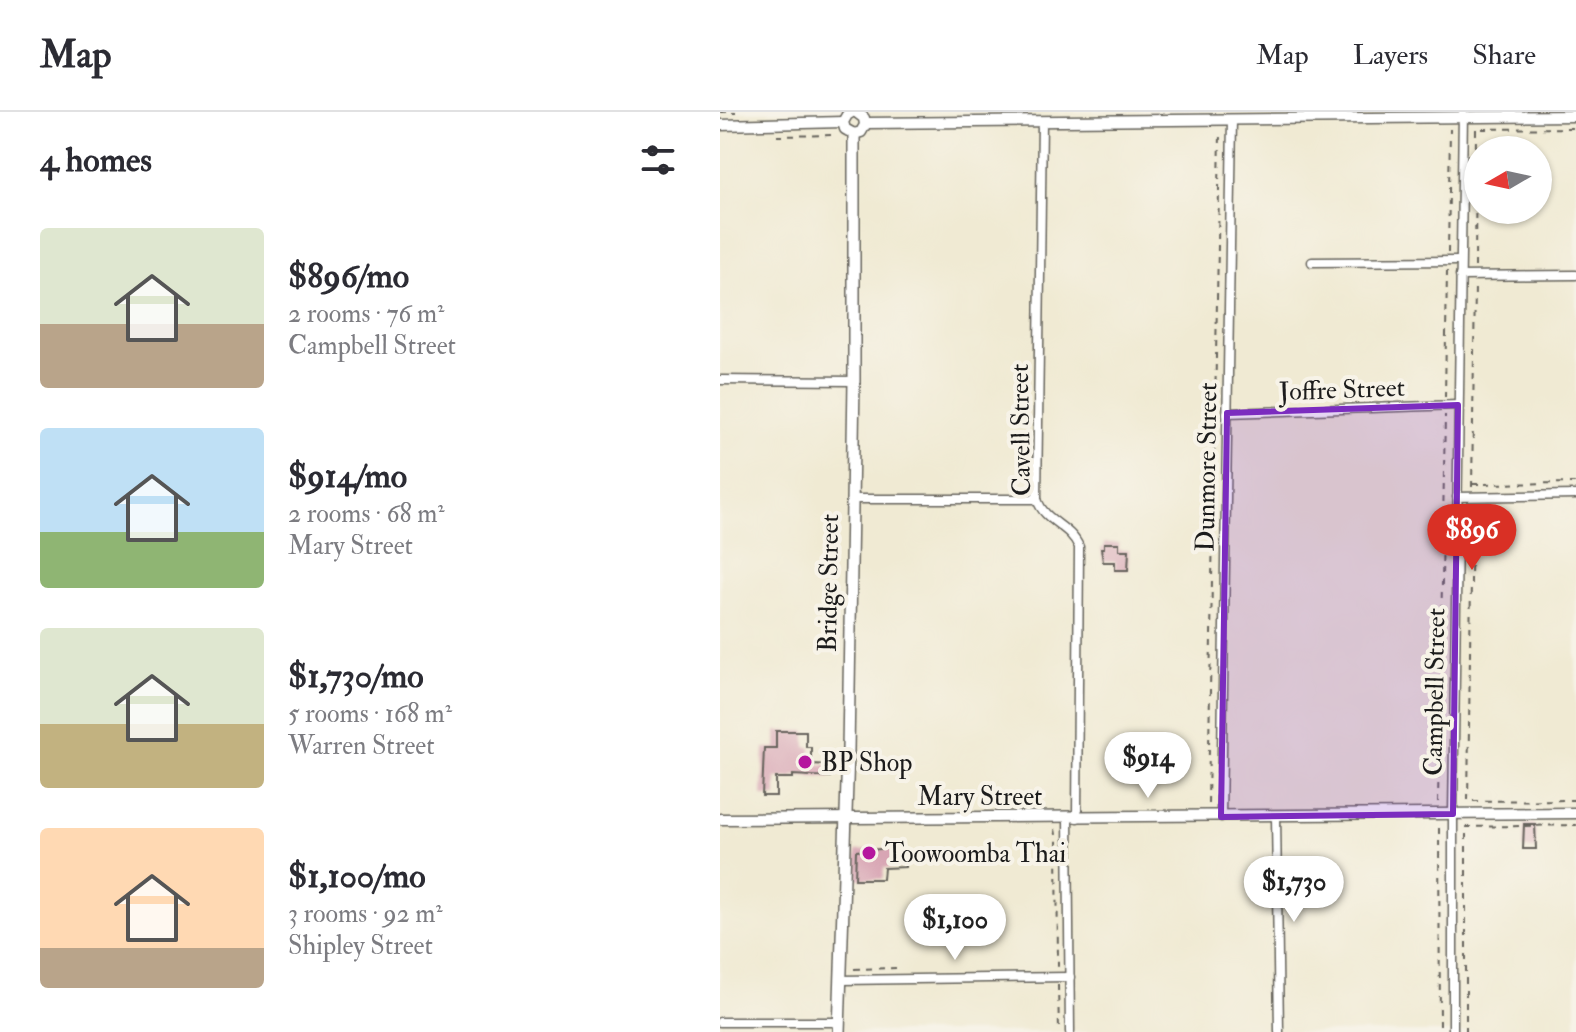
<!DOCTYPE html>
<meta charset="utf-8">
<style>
body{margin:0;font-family:"IM FELL Double Pica",serif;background:#f7f7f7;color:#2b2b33;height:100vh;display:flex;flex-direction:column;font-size:30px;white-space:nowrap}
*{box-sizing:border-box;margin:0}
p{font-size:26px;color:#7c7c81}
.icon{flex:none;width:44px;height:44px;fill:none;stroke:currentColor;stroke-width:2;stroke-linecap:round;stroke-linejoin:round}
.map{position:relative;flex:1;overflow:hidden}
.side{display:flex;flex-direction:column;background:#fff;width:720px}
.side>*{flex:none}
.needle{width:52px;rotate:261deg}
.tools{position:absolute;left:744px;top:24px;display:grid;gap:16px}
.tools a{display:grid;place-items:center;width:88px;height:88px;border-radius:50%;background:#fff;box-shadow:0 2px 6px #0004;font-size:40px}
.price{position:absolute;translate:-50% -68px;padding:0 18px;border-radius:28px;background:#fff;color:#222;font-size:26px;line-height:52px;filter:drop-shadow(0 2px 4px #0008)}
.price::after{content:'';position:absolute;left:50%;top:48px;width:24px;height:18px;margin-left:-12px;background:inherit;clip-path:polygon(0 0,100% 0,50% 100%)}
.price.selected{background:#d93025;color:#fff}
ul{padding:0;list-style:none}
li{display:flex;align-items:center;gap:24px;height:200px;padding:0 40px}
li span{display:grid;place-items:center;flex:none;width:224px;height:160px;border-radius:8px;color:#555}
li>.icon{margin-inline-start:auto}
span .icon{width:96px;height:96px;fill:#fffc;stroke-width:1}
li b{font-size:34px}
h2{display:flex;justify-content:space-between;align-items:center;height:96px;padding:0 40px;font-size:34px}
header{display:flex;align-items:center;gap:48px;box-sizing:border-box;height:112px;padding:0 40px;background:#fff;border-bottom:2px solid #e1e1e2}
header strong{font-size:38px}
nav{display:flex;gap:44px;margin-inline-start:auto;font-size:28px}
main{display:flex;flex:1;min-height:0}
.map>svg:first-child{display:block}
</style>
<header>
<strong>Map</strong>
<nav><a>Map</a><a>Layers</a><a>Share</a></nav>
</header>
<main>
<section class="side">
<h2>4 homes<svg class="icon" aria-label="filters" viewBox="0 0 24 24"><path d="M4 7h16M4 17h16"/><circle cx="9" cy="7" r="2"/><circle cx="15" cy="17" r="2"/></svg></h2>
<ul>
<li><span style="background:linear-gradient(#dfe7d0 60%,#b9a48a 0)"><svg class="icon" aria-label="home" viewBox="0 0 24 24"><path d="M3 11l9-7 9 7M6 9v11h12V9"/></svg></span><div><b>$896/mo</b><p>2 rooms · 76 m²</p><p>Campbell Street</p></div></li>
<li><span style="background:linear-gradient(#bfe0f5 65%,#8fb573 0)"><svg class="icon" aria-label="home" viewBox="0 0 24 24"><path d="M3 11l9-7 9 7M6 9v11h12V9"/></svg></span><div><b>$914/mo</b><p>2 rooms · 68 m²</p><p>Mary Street</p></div></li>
<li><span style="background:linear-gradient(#dfe7d0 60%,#c2b280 0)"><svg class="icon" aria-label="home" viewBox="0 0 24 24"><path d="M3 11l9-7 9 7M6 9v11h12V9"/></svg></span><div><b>$1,730/mo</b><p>5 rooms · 168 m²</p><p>Warren Street</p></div></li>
<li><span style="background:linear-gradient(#ffd9b3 75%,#b9a48a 0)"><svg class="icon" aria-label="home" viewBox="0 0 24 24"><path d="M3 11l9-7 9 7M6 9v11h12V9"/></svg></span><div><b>$1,100/mo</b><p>3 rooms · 92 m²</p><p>Shipley Street</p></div></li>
</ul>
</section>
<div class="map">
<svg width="856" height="920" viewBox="0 0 856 920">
<rect width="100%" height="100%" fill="#f7f3e8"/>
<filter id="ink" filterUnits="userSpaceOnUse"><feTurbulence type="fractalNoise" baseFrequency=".0125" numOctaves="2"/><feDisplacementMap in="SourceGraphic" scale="16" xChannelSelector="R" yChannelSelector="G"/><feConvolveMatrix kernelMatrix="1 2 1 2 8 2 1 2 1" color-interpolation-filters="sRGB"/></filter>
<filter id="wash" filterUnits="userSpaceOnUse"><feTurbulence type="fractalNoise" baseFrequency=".006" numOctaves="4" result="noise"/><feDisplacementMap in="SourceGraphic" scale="32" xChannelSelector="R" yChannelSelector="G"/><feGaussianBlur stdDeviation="1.8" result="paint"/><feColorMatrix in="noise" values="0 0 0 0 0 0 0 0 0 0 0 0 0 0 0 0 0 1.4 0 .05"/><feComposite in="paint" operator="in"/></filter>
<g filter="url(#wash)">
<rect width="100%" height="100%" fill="#f0ead3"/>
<g id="blocks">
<g fill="#d8a5b4">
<path d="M384,431H399V438H409L408,458H395V450H383L381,436H384Z"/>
<path d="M56,619H86V635H91V652L110,653V665L73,663V666H56V684H42L44,636H56Z"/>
<path d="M804,712H815L816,737H803Z"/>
<path d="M173,736L174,744H185V755L164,756L163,767H135L136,739Z"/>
</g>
</g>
</g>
<g filter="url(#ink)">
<use href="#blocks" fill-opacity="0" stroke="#66645c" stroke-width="2"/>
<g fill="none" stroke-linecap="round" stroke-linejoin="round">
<g stroke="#66645c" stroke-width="11">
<g id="minor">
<path d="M322,9L317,387C324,410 350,413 359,435L357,706"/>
<path d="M592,150L740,149"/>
<path d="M740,164L856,163"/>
<path d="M0,268L134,269"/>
<path d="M507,301L738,293"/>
<path d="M737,385L856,383"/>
<path d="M131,387H317"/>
<path d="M556,704L559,920"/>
<path d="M348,705L350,920"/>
<path d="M501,705L512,7"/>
<path d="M121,868L350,865"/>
<path d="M0,910H119"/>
<path d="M733,920V702L743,0"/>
</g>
</g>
<g stroke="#66645c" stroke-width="13">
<g id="tertiary">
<path d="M132,0L127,3L123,10L125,17L134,22L141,20L145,13L144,6L136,0"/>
<path d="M146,11L856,4"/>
<path d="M0,13L123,10"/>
<path d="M0,707L856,701"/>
</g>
</g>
<g stroke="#66645c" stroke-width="14">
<path id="secondary" d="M119,920L128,639L134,269V22"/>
</g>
<g stroke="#66645c" stroke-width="2" stroke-dasharray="6 6" stroke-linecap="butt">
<path d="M0,0H16"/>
<path d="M57,24L116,23"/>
<path d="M728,141L730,17"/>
<path d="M755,155L756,17L856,16"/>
<path d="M725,285L727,159"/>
<path d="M753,372L856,371"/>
<path d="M752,375L755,174"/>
<path d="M752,394L748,689L856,688"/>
<path d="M718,690L725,303"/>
<path d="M488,691L500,21"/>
<path d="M719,716L720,920"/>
<path d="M335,717L337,728L338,855"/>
<path d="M134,857L178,856"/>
<path d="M338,873L339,920"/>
<path d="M746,920V715L856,713"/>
</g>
<use href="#minor" stroke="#fff" stroke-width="8"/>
<use href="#tertiary" stroke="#fff" stroke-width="10"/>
<use href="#secondary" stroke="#fff" stroke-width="11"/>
</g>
</g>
<path fill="#7b2cbf" fill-opacity="0.2" stroke="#7b2cbf" stroke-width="6" stroke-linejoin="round" d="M738,293L733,702L501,705L507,301Z"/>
<g fill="#b5179e" stroke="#f7f3e8" stroke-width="3">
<circle cx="85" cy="650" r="8"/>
<circle cx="149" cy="741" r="8"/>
</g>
<g text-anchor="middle" stroke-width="8" stroke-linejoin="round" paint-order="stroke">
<g font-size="26" fill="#1c1c1c" stroke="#f7f3e8">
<text transform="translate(622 277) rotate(-2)" y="9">Joffre Street</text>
<text transform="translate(300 318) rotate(-91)" y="9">Cavell Street</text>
<text transform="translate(486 355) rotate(-89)" y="9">Dunmore Street</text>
<text transform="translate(108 471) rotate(-89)" y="9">Bridge Street</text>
<text transform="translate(714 580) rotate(-89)" y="9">Campbell Street</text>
<text x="260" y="693">Mary Street</text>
</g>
<g font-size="26" fill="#1c1c1c" stroke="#f7f3e8" text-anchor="start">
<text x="101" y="659">BP Shop</text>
<text x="165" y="750">Toowoomba Thai</text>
</g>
</g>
</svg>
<div class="tools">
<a><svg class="needle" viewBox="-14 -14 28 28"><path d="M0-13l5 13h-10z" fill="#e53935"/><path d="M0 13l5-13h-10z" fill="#7c7c81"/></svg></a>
</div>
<b class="price selected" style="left:752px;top:460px">$896</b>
<b class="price" style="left:428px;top:688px">$914</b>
<b class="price" style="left:574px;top:812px">$1,730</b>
<b class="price" style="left:235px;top:850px">$1,100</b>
</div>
</main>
